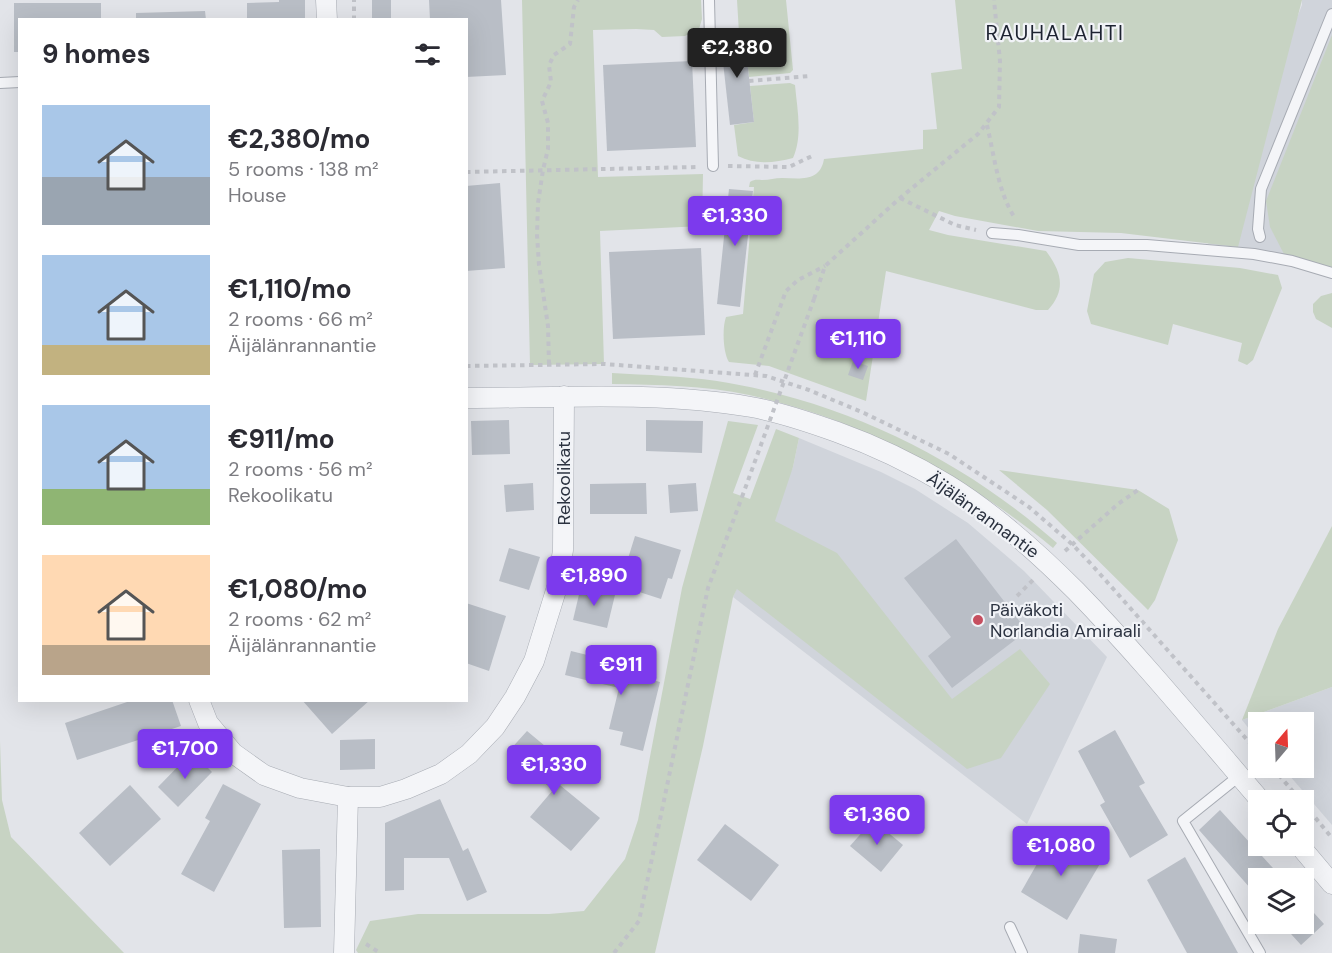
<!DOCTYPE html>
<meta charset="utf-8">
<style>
body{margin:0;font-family:"DM Sans",sans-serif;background:#f2f2f3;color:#2b2b33;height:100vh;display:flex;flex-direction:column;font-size:22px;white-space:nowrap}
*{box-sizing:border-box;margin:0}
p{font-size:20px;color:#7c7c81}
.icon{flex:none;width:33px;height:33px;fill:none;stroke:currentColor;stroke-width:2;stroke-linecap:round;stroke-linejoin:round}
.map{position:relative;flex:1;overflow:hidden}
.sheet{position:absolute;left:18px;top:18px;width:450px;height:684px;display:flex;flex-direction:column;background:#fff;border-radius:0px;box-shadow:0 6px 24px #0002}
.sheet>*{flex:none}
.needle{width:39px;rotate:19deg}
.controls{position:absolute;left:1248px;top:712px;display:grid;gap:12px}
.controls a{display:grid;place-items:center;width:66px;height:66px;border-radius:0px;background:#fff;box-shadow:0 6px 24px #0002;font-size:30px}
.price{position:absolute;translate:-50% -51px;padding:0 14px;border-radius:6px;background:#7c3aed;color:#fff;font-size:20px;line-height:39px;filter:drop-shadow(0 2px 3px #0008)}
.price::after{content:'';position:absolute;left:50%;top:36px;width:18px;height:14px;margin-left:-9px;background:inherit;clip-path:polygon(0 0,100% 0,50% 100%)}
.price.selected{background:#222;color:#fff}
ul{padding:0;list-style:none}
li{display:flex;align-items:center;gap:18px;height:150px;padding:0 24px}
li span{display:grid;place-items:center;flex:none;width:168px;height:120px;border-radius:0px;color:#555}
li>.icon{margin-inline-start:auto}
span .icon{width:72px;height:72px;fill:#fffc;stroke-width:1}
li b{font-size:26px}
h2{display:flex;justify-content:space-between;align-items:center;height:72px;padding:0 24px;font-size:26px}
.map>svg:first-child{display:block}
</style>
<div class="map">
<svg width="1332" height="953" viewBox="0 0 1332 953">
<rect width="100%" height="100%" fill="#e2e4e9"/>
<g fill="#d0d4db">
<path d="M1302,0H1332V267L1238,247L1208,244L1302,5Z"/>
<path d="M799,438L881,472L915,489L968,523L1024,571L1107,657L1027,824L733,597L793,467Z"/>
<path d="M1332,687V825L1283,768H1304V723H1258V740L1242,720Z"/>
</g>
<g fill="#c7d3c3">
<path d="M522,0H701L702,19L699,29L685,36L662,37L654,30L636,29L593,30L598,177L703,174L702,226L600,231L604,364L530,365Z"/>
<path d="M737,0H786L793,70L790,73L749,77L744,33H739Z"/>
<path d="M955,0H1302L1238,247L1121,233L1038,231L955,216L939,211L929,230L948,235L1046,251C1061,271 1067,289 1048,310H1036L886,271L866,401L769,366L729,362C723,353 722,328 726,317L743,314L754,187H749L750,182C755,179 757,180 763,180C769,180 775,178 782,178C799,178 820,183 824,159L923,149V130L937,129L931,73L962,69Z"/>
<path d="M1332,35V267L1285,256L1270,227L1266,201Z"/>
<path d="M790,83L795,85C797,108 803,136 793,158C774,163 755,165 738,156L734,125L754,122L750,86Z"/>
<path d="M1128,258L1240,268L1278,275L1282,288L1253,360L1247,365L1238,361L1242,343L1173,324L1168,345L1091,324L1087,311L1094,274L1105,262Z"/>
<path d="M1332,293V328L1316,319L1313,312V304L1321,296Z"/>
<path d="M612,373C647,375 682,376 717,381C843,401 961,458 1057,543L1053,548C1033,531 1012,516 990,501C917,451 836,414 749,395C704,385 658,385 612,384Z"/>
<path d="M728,421L758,425L733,493L750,499L776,429L799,438L793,467L775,521L837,553L952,699L1020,649L1050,684L1001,758L967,769L737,589L733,597L703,746L655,953H358L356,950L370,921L418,914H549L584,911L625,859L638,820L682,588Z"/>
<path d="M999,470L1138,490L1169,509L1178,540L1155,600L1148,610L1047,510Z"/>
<path d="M1332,526V687L1242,720L1278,629Z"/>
<path d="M0,741L2,800L11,837L124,953H0Z"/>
</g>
<g fill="#b9bec6">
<path d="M279,0H305V20H247V3L279,2Z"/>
<rect x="372" y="0" width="19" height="20"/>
<path d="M429,0H501L506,75L466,77V20H430Z"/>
<path d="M14,3H101V20H20V52H14Z"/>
<path d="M205,11L206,20H136V13Z"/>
<path d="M744,33L754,122L730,125L720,35Z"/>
<path d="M692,61L696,147L607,151L603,65Z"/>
<path d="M500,183L505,268L466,271V186Z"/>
<path d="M729,189L753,191L740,307L717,304Z"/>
<path d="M701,248L705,335L613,339L609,252Z"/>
<path d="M853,361L868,366L863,380L848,375Z"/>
<path d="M509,420L510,454L472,455L471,421Z"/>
<path d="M646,420L703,421L702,453L646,451Z"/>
<path d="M533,483L534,510L506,512L504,485Z"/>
<path d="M646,483L647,514H590V484Z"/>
<path d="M696,483L698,511L670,513L668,485Z"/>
<path d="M635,536L681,550L672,579L668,578L661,599L630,589L636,568L626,565Z"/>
<path d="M956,539L1027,631L952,688L928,656L951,637L904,578Z"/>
<path d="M509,548L540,557L529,590L499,581Z"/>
<path d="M581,586L615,595L607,628L573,620Z"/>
<path d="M466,603L506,616L489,671L466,663Z"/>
<path d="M571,651L624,664L622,672L660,682L643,751L620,745L623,732L609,729L619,688L565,675Z"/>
<path d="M133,700H172L181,726L77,760L65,723Z"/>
<path d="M302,700H370L332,734Z"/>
<path d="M1115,730L1145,783L1139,786L1168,835L1130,858L1100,805L1105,802L1078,751Z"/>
<path d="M527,731L557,756L544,772L600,818L571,851L530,817L553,790L508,752Z"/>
<path d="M375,739V769L340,770V740Z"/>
<path d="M192,752L212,772L178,807L158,787Z"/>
<path d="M223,784L261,804L214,892L181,874L210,821L205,818Z"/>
<path d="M130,785L161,819L110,866L79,833Z"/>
<path d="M440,799L463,851L468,848L487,892L467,901L449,858H404V890L385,891V823Z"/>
<path d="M1220,810L1283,879H1258V897L1199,830Z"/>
<path d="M873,820L903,845L881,872L850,846Z"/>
<path d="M725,824L779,865L751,901L697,860Z"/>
<path d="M1054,834L1101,862L1067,920L1021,892Z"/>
<path d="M320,849L321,927L284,928L282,850Z"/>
<path d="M1185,857L1238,953H1187L1147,880Z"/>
<path d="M1304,902L1324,924L1301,945L1282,924H1304Z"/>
<path d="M1080,934L1117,939L1115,953H1078Z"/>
</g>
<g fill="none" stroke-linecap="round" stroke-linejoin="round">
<g stroke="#a7abb3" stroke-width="12">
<g id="lane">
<path d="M709,0L713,166"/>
<path d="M0,83L20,82"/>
<path d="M992,233L1018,235L1079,245H1147L1254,254L1292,261L1332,273"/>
<path d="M1260,237L1258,229L1261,189L1332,14"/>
<path d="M1239,776L1183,821L1260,953"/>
<path d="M1010,927L1022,953"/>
</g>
</g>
<g stroke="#a7abb3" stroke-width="21">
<g id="street">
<path d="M326,0L327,20"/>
<path d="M466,398C561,398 657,391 751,407C780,412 809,422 837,432C876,446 913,464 948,485C995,514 1037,552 1076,591C1141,658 1200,730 1261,801"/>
<path d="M199,700L208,723L233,753L264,775L300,788L348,797H380L406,789L441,774L469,754L495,727L515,697L534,661L558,584L563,550L564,396"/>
<path d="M1300,846L1332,884"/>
<path d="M344,953L348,797"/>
</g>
</g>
<g stroke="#c0c2c8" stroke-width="4" stroke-dasharray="4.5 4.5" stroke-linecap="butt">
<path d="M354,20V0"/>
<path d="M749,81L809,76"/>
<path d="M987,125C994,154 998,193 1015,218"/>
<path d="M728,166L789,167L812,156"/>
<path d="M466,172L697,167"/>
<path d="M900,198L955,225L976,230"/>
<path d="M814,299L825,266L900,198L978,134L999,107L1000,61L994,0"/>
<path d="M549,364L548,326L539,265L537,235L538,203L543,170L548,149V123L542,101L551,82L549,65L554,55L570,44L574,7L578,0"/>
<path d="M466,366L604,364L766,376L809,390L864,413L949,454L1029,507L1073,545L1092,565L1258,752"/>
<path d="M755,375L786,291L798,280L825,266"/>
<path d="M1065,551L1118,504L1138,490"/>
<path d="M1017,596L1033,580"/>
<path d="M1273,768L1301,801"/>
<path d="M1304,804L1332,838"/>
<path d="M366,944L380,953"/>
<path d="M614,953L639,921L708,588L742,497"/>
</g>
<use href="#lane" stroke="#f4f5f8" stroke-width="10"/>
<use href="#street" stroke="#f4f5f8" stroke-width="20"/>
<path stroke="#c0c2c8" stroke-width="4" stroke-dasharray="4.5 4.5" stroke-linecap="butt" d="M742,497L814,299"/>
</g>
<circle fill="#c64f5f" stroke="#f1f3f7" stroke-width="2" cx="978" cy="620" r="6"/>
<g text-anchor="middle" stroke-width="4.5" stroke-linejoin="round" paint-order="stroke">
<g font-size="18" fill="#2b3240" stroke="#f1f3f7">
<text transform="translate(564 478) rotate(-90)" y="6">Rekoolikatu</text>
<text transform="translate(983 515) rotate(36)" y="6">Äijälänrannantie</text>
</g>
<g font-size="18" fill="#2b3240" stroke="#f1f3f7" text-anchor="start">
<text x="990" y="616">Päiväkoti<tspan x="990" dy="21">Norlandia Amiraali</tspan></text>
</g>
<g font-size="21" letter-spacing="1.5" fill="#1d2331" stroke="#f1f3f7">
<text x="1055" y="40">RAUHALAHTI</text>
</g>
</g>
</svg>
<div class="controls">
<a><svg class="needle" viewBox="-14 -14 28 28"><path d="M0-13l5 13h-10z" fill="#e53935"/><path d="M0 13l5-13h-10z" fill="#7c7c81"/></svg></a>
<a><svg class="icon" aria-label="locate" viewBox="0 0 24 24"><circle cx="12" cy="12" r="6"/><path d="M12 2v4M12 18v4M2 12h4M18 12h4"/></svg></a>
<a><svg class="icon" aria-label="layers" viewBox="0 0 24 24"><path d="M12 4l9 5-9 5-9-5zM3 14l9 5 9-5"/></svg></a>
</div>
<b class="price selected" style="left:737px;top:79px">€2,380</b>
<b class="price" style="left:735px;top:247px">€1,330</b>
<b class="price" style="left:858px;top:370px">€1,110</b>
<b class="price" style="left:594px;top:607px">€1,890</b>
<b class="price" style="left:621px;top:696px">€911</b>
<b class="price" style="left:185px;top:780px">€1,700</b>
<b class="price" style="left:554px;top:796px">€1,330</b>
<b class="price" style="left:877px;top:846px">€1,360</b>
<b class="price" style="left:1061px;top:877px">€1,080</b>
<section class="sheet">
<h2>9 homes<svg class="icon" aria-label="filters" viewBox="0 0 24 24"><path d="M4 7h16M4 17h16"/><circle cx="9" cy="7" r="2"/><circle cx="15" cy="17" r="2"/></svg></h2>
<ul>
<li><span style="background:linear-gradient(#a9c7e8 60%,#9aa5b1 0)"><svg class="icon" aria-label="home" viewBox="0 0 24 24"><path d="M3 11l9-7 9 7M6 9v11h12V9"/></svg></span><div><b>€2,380/mo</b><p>5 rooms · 138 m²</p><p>House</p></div></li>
<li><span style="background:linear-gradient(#a9c7e8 75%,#c2b280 0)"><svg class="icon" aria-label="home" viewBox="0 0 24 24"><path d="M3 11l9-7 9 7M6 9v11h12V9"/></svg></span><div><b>€1,110/mo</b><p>2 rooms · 66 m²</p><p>Äijälänrannantie</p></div></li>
<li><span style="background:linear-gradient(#a9c7e8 70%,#8fb573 0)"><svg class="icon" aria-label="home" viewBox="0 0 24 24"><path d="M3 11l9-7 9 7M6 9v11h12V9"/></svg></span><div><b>€911/mo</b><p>2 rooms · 56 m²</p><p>Rekoolikatu</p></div></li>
<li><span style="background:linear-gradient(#ffd9b3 75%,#b9a48a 0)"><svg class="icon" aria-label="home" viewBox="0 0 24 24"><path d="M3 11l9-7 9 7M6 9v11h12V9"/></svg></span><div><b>€1,080/mo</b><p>2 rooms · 62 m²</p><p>Äijälänrannantie</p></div></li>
</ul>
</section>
</div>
